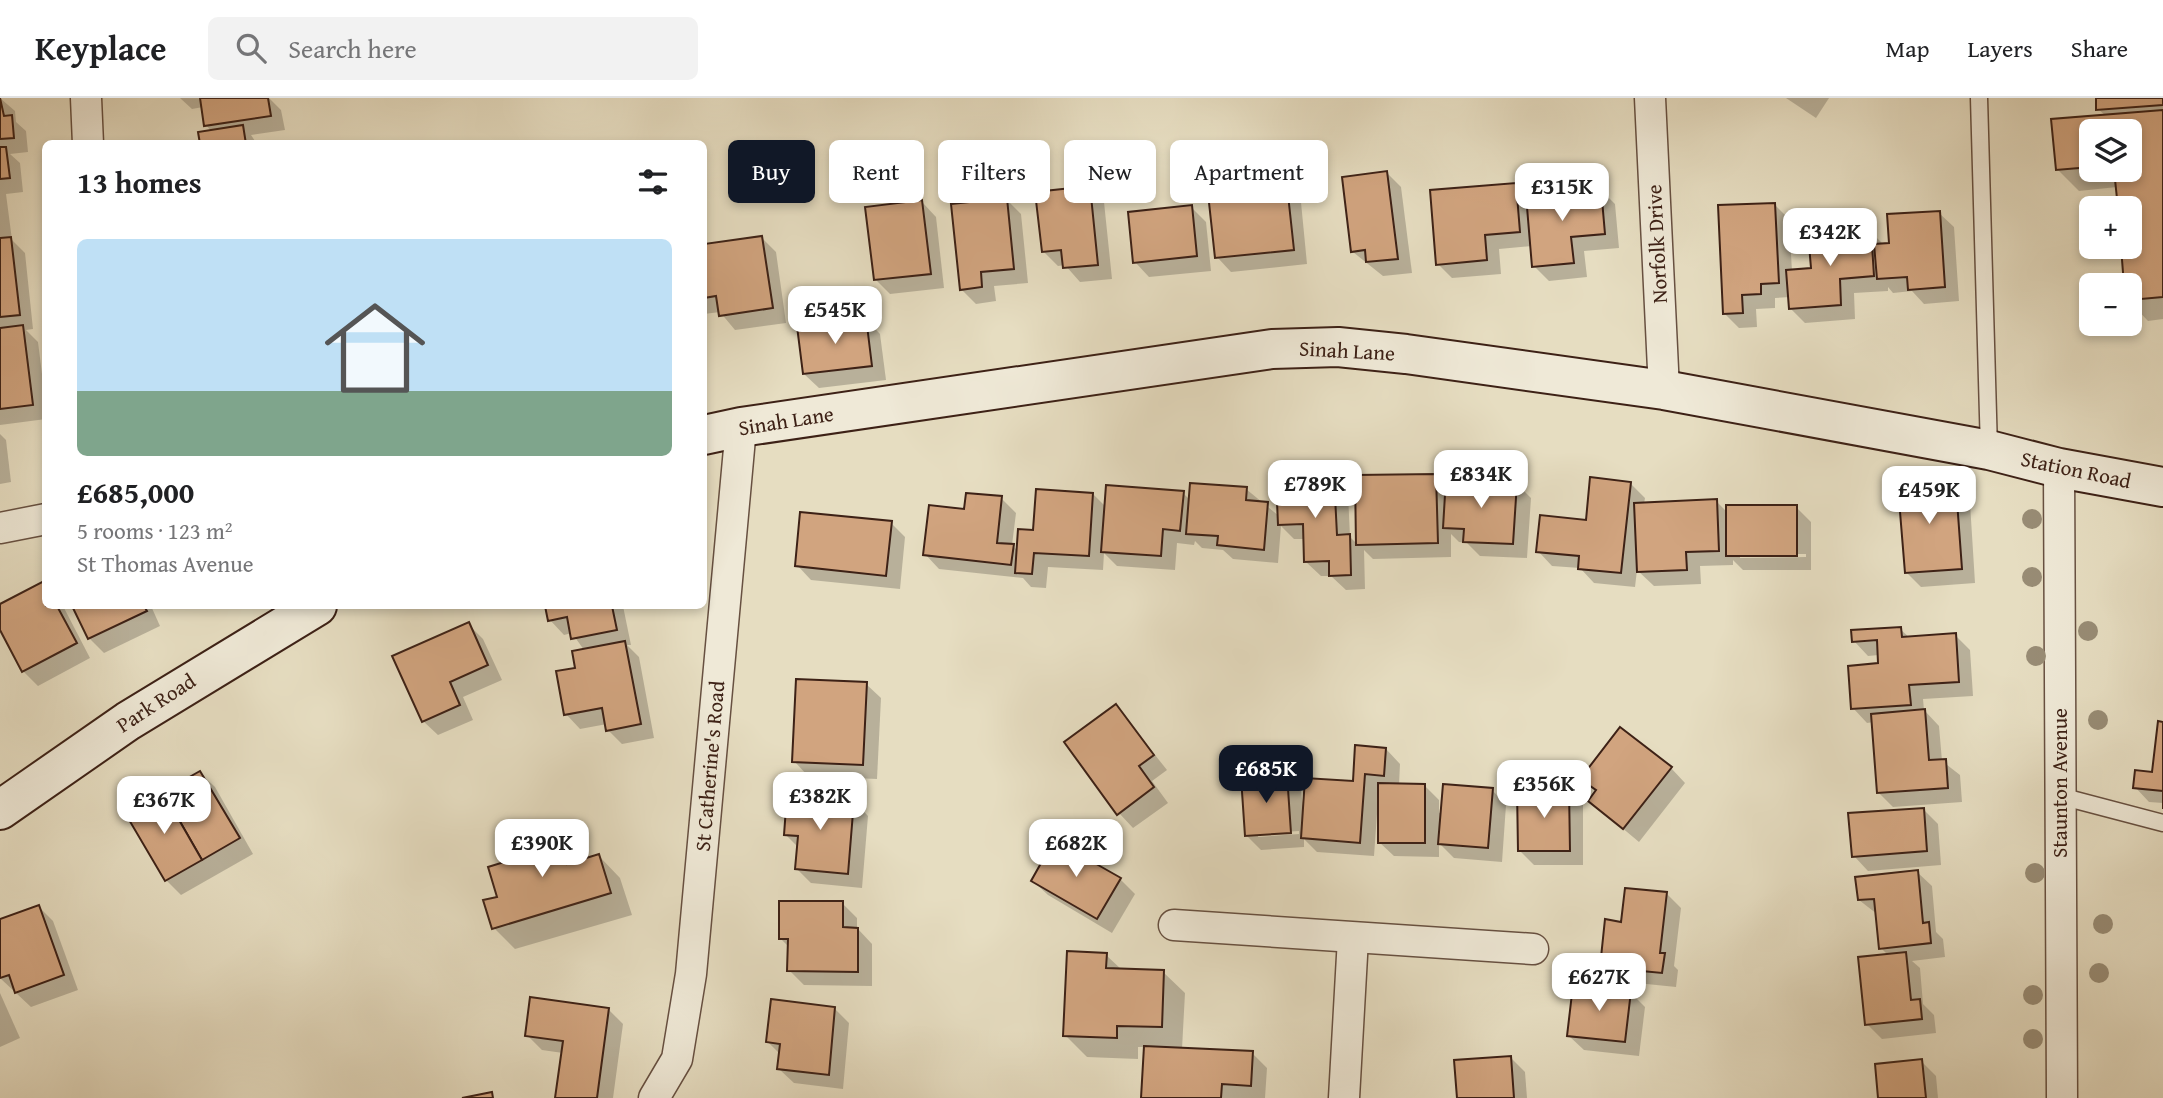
<!DOCTYPE html>
<meta charset="utf-8">
<style>
body{margin:0;font-family:"Gentium Book Plus",serif;background:#f2f2f2;color:#202124;height:100vh;display:flex;flex-direction:column;font-size:26px;white-space:nowrap}
*{box-sizing:border-box;margin:0}
p{font-size:23px;color:#757577}
.icon{flex:none;width:38px;height:38px;fill:none;stroke:currentColor;stroke-width:2;stroke-linecap:round;stroke-linejoin:round}
.map{position:relative;flex:1;overflow:hidden}
.panel{position:absolute;left:42px;top:42px;width:665px;height:469px;display:flex;flex-direction:column;background:#fff;border-radius:10px;box-shadow:0 4px 10px #0003}
.panel>*{flex:none}
.hud{position:absolute;left:728px;top:42px;width:665px;height:63px;display:flex;gap:14px}
.tools{position:absolute;left:2079px;top:21px;display:grid;gap:14px}
.tools a{display:grid;place-items:center;width:63px;height:63px;border-radius:10px;background:#fff;box-shadow:0 4px 10px #0003;font-size:35px}
.price{position:absolute;translate:-50% -60px;padding:0 16px;border-radius:14px;background:#fff;color:#222;font-size:23px;line-height:46px;filter:drop-shadow(0 2px 4px #0008)}
.price::after{content:'';position:absolute;left:50%;top:42px;width:21px;height:16px;margin-left:-10px;background:inherit;clip-path:polygon(0 0,100% 0,50% 100%)}
.price.current{background:#111827;color:#fff}
ul{padding:0;list-style:none}
li{display:grid;align-content:center;gap:14px;height:371px;padding:0 35px}
li+li{border-top:2px solid #e0e0e0}
li span{display:grid;place-items:center;height:217px;border-radius:10px;color:#555}
li>.icon{margin-inline-start:auto}
span .icon{width:126px;height:126px;fill:#fffc;stroke-width:1}
li b{font-size:30px}
h2{display:flex;justify-content:space-between;align-items:center;height:84px;padding:0 35px;font-size:30px}
.tag{padding:0 24px;border-radius:10px;background:#fff;box-shadow:0 4px 10px #0003;font-size:24px;line-height:63px}
.tag.current{background:#111827;color:#fff}
header{display:flex;align-items:center;gap:42px;box-sizing:border-box;height:98px;padding:0 35px;background:#fff;border-bottom:2px solid #e0e0e0}
header strong{font-size:33px}
nav{display:flex;gap:38px;margin-inline-start:auto;font-size:24px}
.search{width:490px;height:63px;background:#f2f2f2;display:flex;align-items:center;gap:18px;box-sizing:border-box;padding:0 24px;border-radius:10px;color:#757577;font-size:26px}
.map>svg:first-child{display:block}
</style>
<header>
<strong>Keyplace</strong>
<div class="search"><svg class="icon" aria-label="search" viewBox="0 0 24 24"><circle cx="10" cy="10" r="6"/><path d="M15 15l6 6"/></svg>Search here</div>
<nav><a>Map</a><a>Layers</a><a>Share</a></nav>
</header>
<div class="map">
<svg width="2163" height="1000" viewBox="0 0 2163 1000">
<rect width="100%" height="100%" fill="#e6ddc1"/>
<filter id="stains"><feTurbulence type="fractalNoise" baseFrequency=".00286" numOctaves="4"/><feColorMatrix values="0 0 0 0 .2 0 0 0 0 .09 0 0 0 0 .02 0 0 0 .5 -.17"/></filter>
<radialGradient id="worn" r=".72"><stop offset=".6" stop-color="#630" stop-opacity="0"/><stop offset="1" stop-color="#630" stop-opacity=".3"/></radialGradient>
<g fill="#0003" fill-rule="evenodd">
<path d="M0,0L15,13L16,24L26,33L28,54L10,56L20,65L23,94L6,96L12,142L25,155L33,231L26,232L38,244L46,308V321L0,327Z"/>
<path d="M180,0H269L281,12L285,32L251,37L257,46H201L212,34L206,27L203,9L192,11Z"/>
<path d="M1786,0H1829L1816,20Z"/>
<path d="M2097,0H2163V221L2148,223L2130,204L2123,149H2130V110H2119L2117,89L2079,93L2057,71L2053,23L2106,18L2098,11ZM2091,33H2130V72H2091Z"/>
<path d="M1387,75L1401,89L1412,175L1383,178L1353,154Z"/>
<path d="M1285,79L1300,94L1307,166L1231,174L1217,159Z"/>
<path d="M1515,87L1527,99L1600,91L1615,106L1619,150L1584,153L1587,179L1549,183L1534,168L1532,148L1499,151L1501,176L1452,180L1438,166Z"/>
<path d="M1089,90L1104,104L1112,181L1080,184L1065,167L1058,168L1043,153Z"/>
<path d="M1006,101L1021,116L1028,185L994,188L996,203L976,206L961,191Z"/>
<path d="M922,104L936,119L944,190L890,196L875,181Z"/>
<path d="M1775,107L1789,121L1792,173L1812,172L1870,133L1884,147L1891,146L1939,115L1954,129L1959,203L1924,206L1912,193L1893,195L1888,189V193L1854,195L1855,221L1805,225L1790,210V199L1775,200V210L1756,211L1757,229L1739,230L1724,215Z"/>
<path d="M1191,109L1206,124L1211,173L1149,179L1135,164Z"/>
<path d="M762,140L776,154L786,225L735,232L720,214L704,216V148Z"/>
<path d="M866,221L880,236L886,282L819,290L804,276Z"/>
<path d="M0,336L6,342L11,384L0,386Z"/>
<path d="M1435,377L1447,389L1516,385L1531,400L1527,460L1480,458L1467,445L1459,444L1451,436V459L1373,461L1364,452L1365,491L1346,492L1331,478H1321L1306,464L1305,441H1294L1281,428L1278,465L1233,461L1223,452L1202,450L1195,443L1194,447L1177,445L1175,472L1117,468L1104,455L1103,472L1048,469L1046,490L1031,489L1023,480L939,471L925,456L966,413L1001,400L1016,415L1012,447L1018,453L1035,434L1093,396L1106,409L1183,395L1190,402L1246,391L1279,418L1334,380L1348,395L1350,439L1358,447Z"/>
<path d="M1630,385L1645,400L1644,406L1716,403L1728,415L1796,409L1811,424V472H1743L1733,462V467L1700,468L1701,486L1654,488L1637,472L1635,489L1594,485L1580,470L1552,468L1538,453L1587,423ZM1740,456H1806V459L1740,460Z"/>
<path d="M1955,390L1970,405L1975,485L1921,489L1907,475Z"/>
<path d="M891,425L905,439L900,491L811,482L797,467Z"/>
<path d="M44,485L46,508H63L90,560L38,588L23,573L0,529V508Z"/>
<path d="M74,508H151L160,528L104,555L89,540Z"/>
<path d="M547,508H623L631,547H627L639,559L654,640L622,646L608,632L607,626L580,631L566,616L584,552L572,535L564,537L550,522Z"/>
<path d="M468,526L483,541L502,582L463,599L473,622L438,637L423,623Z"/>
<path d="M1900,531L1910,540L1955,537L1970,552L1973,598L1923,601L1924,612L1939,628L1942,663L1960,677L1962,704L1893,709L1878,694L1874,624L1867,625L1853,610L1880,567L1879,557L1868,558L1854,543Z"/>
<path d="M866,586L881,600L877,681L808,678L794,663Z"/>
<path d="M1116,608L1167,672L1152,683L1168,705L1133,730L1119,715Z"/>
<path d="M2163,626V710V705L2149,704L2135,689L2153,676Z"/>
<path d="M1386,651L1400,666L1399,687L1425,688L1439,702V715L1492,692L1506,707L1502,764L1454,760L1439,745V759L1394,758L1379,744L1380,717L1377,716L1374,758L1317,754L1304,741V749L1261,752L1247,738L1286,678L1301,693L1304,715L1354,685ZM1299,733V736L1258,739V736Z"/>
<path d="M1671,670L1685,685L1639,744L1590,703L1596,694L1582,681Z"/>
<path d="M200,675L215,689L253,756L181,797L166,782Z"/>
<path d="M1568,692L1583,707V767H1534L1519,752Z"/>
<path d="M854,703L868,718L862,790L811,785L797,771L799,750L785,736Z"/>
<path d="M1923,711L1938,726L1941,767L1868,773L1854,758Z"/>
<path d="M554,725L575,747L580,764L599,758L620,780L632,817L515,851L494,830L499,800L519,761Z"/>
<path d="M1917,774L1932,788L1936,834L1943,841L1945,859L1912,863L1920,870L1923,906L1934,917L1936,935L1882,941L1867,926L1888,857L1881,850L1877,816L1859,802Z"/>
<path d="M1120,781L1135,796L1112,835L1048,797L1033,783Z"/>
<path d="M1666,795L1681,810L1674,868L1678,872L1676,889L1617,883L1602,868L1623,826Z"/>
<path d="M842,805L857,820V830L872,846V888L804,887L789,872V849L780,840Z"/>
<path d="M39,809L53,823L78,892L31,909L0,880V823Z"/>
<path d="M1106,857L1122,872L1163,874L1185,895L1182,951L1252,955L1267,970L1265,1000H1143L1146,949H1138V961L1087,959L1065,937Z"/>
<path d="M1630,894L1645,909L1639,958L1584,952L1569,938Z"/>
<path d="M0,895L20,940L0,949Z"/>
<path d="M834,910L849,925L843,991L794,985L779,971L781,957L768,944Z"/>
<path d="M608,911L623,926L613,1000H557L563,955L542,952L527,937Z"/>
<path d="M1510,959L1525,974L1527,1000H1458Z"/>
<path d="M1921,963L1936,978L1938,1000H1880Z"/>
</g>
<g fill="#d1a47f" stroke="#3d2116" stroke-width="2">
<path d="M0,0L4,18L12,17L14,40L0,41Z"/>
<path d="M200,0H268L271,18L204,28Z"/>
<path d="M2096,0H2163V7L2096,12Z"/>
<path d="M2163,12V199L2130,202V187H2124L2121,149H2130V110H2118L2114,72H2130V33H2091V69L2056,72L2051,21Z"/>
<path d="M243,27L246,46H200L198,34Z"/>
<path d="M0,49H6L10,80L0,81Z"/>
<path d="M1387,73L1398,161L1366,164L1365,152L1351,154L1342,79Z"/>
<path d="M1286,78L1294,152L1215,160L1207,86Z"/>
<path d="M1516,85L1520,134L1485,137L1487,162L1436,167L1430,92Z"/>
<path d="M1090,88L1098,167L1063,170L1061,152L1042,154L1035,94Z"/>
<path d="M1601,90L1605,136L1571,139L1574,165L1532,169L1526,97Z"/>
<path d="M1007,100L1014,171L981,174L982,189L960,192L951,106Z"/>
<path d="M922,102L931,176L874,182L865,109Z"/>
<path d="M1775,105L1779,185L1761,186V196L1742,197L1743,215L1723,216L1718,107Z"/>
<path d="M1192,107L1197,158L1133,165L1128,114Z"/>
<path d="M1940,113L1945,189L1908,192L1907,179L1877,181L1874,146L1889,145L1887,116Z"/>
<path d="M1871,131L1874,178L1840,181L1841,207L1789,211L1786,172L1811,170L1808,135Z"/>
<path d="M762,138L773,210L719,218L716,198L704,200V146Z"/>
<path d="M11,139L20,217L0,219V140Z"/>
<path d="M866,219L872,268L803,276L797,228Z"/>
<path d="M23,227L33,307L0,311V230Z"/>
<path d="M1436,376L1438,445L1356,447L1355,377Z"/>
<path d="M1897,377L1956,389L1962,471L1905,475Z"/>
<path d="M1334,378L1337,437L1350,436L1351,477L1329,478V463L1304,464L1303,426L1278,427L1276,380Z"/>
<path d="M1590,379L1631,384L1621,475L1578,471L1579,458L1536,454L1540,417L1586,422Z"/>
<path d="M1446,380L1517,384L1513,446L1463,444L1464,431L1443,430Z"/>
<path d="M1190,385L1247,389L1246,402L1268,404L1264,452L1217,447L1218,438L1186,436Z"/>
<path d="M1106,387L1184,393L1180,433L1163,431L1161,458L1101,454Z"/>
<path d="M1036,391L1093,395L1089,458L1034,455L1032,476L1015,475L1018,431L1033,432Z"/>
<path d="M966,395L1002,398L997,445L1014,446L1011,467L923,457L929,407L964,411Z"/>
<path d="M1717,401L1719,453L1686,454L1687,472L1637,474L1634,405Z"/>
<rect x="1726" y="407" width="71" height="51"/>
<path d="M800,414L892,423L886,478L795,468Z"/>
<path d="M44,483L46,508H57L77,545L22,574L0,532V506Z"/>
<path d="M72,508H144L147,513L88,541Z"/>
<path d="M545,508H612L617,532L571,541L567,519L548,523Z"/>
<path d="M469,524L488,567L450,584L460,607L422,624L392,558Z"/>
<path d="M1901,529L1902,539L1956,535L1959,584L1909,587L1911,607L1851,611L1848,568L1878,565L1877,542L1852,544L1851,532Z"/>
<path d="M625,543L641,626L606,633L602,610L564,617L556,573L575,570L572,553Z"/>
<path d="M796,581L867,584L863,667L792,664Z"/>
<path d="M1116,606L1154,657L1139,668L1154,689L1117,717L1064,644Z"/>
<path d="M1925,611L1929,662L1946,661L1948,690L1877,695L1871,616Z"/>
<path d="M2158,623L2163,624V711V693L2133,690L2135,672L2152,674Z"/>
<path d="M1620,629L1672,669L1623,731L1588,703L1596,692L1580,681Z"/>
<path d="M1355,647L1386,650L1384,678L1365,676L1360,745L1301,740L1305,680L1353,683Z"/>
<path d="M200,673L240,740L202,762L163,694Z"/>
<path d="M1287,676L1291,735L1245,738L1241,679Z"/>
<path d="M1378,685L1425,686V745H1378Z"/>
<path d="M1443,686L1493,690L1488,750L1438,746Z"/>
<path d="M1569,690L1570,753H1518L1517,691Z"/>
<path d="M163,694L202,762L165,783L125,715Z"/>
<path d="M787,696L854,702L848,776L795,771L798,738L784,737Z"/>
<path d="M1924,710L1927,753L1852,759L1848,715Z"/>
<path d="M554,724L567,766L599,756L611,795L492,831L483,802L497,799L488,769L517,760L510,737Z"/>
<path d="M1054,742L1121,780L1097,821L1031,783Z"/>
<path d="M1918,772L1923,825L1929,824L1931,845L1879,851L1874,801L1858,802L1855,779Z"/>
<path d="M1625,790L1667,794L1660,855H1665L1662,875L1600,869L1605,821L1621,824Z"/>
<path d="M779,803H843V829L858,830V874L787,873L788,841H779Z"/>
<path d="M39,807L64,877L15,895L9,877L0,880V821Z"/>
<path d="M1067,853L1107,855L1106,870L1164,872L1162,929L1117,928V940L1063,938Z"/>
<path d="M1906,854L1911,902L1920,901L1922,921L1865,927L1858,859Z"/>
<path d="M1573,887L1631,893L1625,944L1567,938Z"/>
<path d="M530,899L609,910L597,1000H555L563,943L525,938Z"/>
<path d="M771,901L835,909L829,977L777,971L780,946L766,944Z"/>
<path d="M1144,948L1253,953L1251,988L1222,986L1221,1000H1141Z"/>
<path d="M1511,958L1514,1000H1457L1454,962Z"/>
<path d="M1922,961L1926,1000H1878L1875,966Z"/>
<path d="M492,994L493,1000H462Z"/>
</g>
<g fill="none" stroke-linecap="round" stroke-linejoin="round">
<g stroke="#675041" stroke-width="19">
<g id="lane">
<path d="M1979,0L1989,352"/>
<path d="M2060,698L2163,725"/>
</g>
</g>
<g stroke="#675041" stroke-width="33">
<g id="street">
<path d="M86,0L88,46"/>
<path d="M1650,0L1664,292"/>
<path d="M2059,370L2062,1000"/>
<path d="M0,430L46,421"/>
<path d="M1174,827L1533,851"/>
<path d="M654,1000L677,961L691,876L741,329"/>
<path d="M1344,1000L1353,840"/>
</g>
</g>
<g stroke="#3d2116" stroke-width="42">
<g id="secondary">
<path d="M704,337L741,329L1272,251L1338,249L1406,256L1664,292L1989,352L2059,370L2163,389"/>
<path d="M0,712L128,623L317,508"/>
</g>
</g>
<use href="#lane" stroke="#efe9d7" stroke-width="16"/>
<use href="#street" stroke="#efe9d7" stroke-width="30"/>
<use href="#secondary" stroke="#efe9d7" stroke-width="38"/>
</g>
<g fill="#988c75">
<circle cx="2032" cy="421" r="10"/>
<circle cx="2032" cy="479" r="10"/>
<circle cx="2088" cy="533" r="10"/>
<circle cx="2036" cy="558" r="10"/>
<circle cx="2098" cy="622" r="10"/>
<circle cx="2035" cy="775" r="10"/>
<circle cx="2103" cy="826" r="10"/>
<circle cx="2099" cy="875" r="10"/>
<circle cx="2033" cy="897" r="10"/>
<circle cx="2033" cy="941" r="10"/>
</g>
<g text-anchor="middle" stroke-width="7" stroke-linejoin="round" paint-order="stroke">
<g font-size="21" fill="#3d2116" stroke="#efe9d7">
<text transform="translate(1657 146) rotate(-93)" y="7">Norfolk Drive</text>
<text transform="translate(1347 253) rotate(3)" y="7">Sinah Lane</text>
<text transform="translate(786 323) rotate(-9)" y="7">Sinah Lane</text>
<text transform="translate(2076 372) rotate(12)" y="7">Station Road</text>
<text transform="translate(156 605) rotate(-33)" y="7">Park Road</text>
<text transform="translate(710 668) rotate(-85)" y="7">St Catherine's Road</text>
<text transform="translate(2060 685) rotate(-90)" y="7">Staunton Avenue</text>
</g>
</g>
<rect width="100%" height="100%" filter="url(#stains)"/>
<rect width="100%" height="100%" fill="url(#worn)"/>
</svg>
<div class="tools">
<a><svg class="icon" aria-label="layers" viewBox="0 0 24 24"><path d="M12 4l9 5-9 5-9-5zM3 14l9 5 9-5"/></svg></a>
<a>+</a>
<a>−</a>
</div>
<b class="price" style="left:1562px;top:125px">£315K</b>
<b class="price" style="left:1830px;top:170px">£342K</b>
<b class="price" style="left:835px;top:248px">£545K</b>
<b class="price" style="left:1481px;top:412px">£834K</b>
<b class="price" style="left:1315px;top:422px">£789K</b>
<b class="price" style="left:1929px;top:428px">£459K</b>
<b class="price current" style="left:1266px;top:707px">£685K</b>
<b class="price" style="left:1544px;top:722px">£356K</b>
<b class="price" style="left:820px;top:734px">£382K</b>
<b class="price" style="left:164px;top:738px">£367K</b>
<b class="price" style="left:542px;top:781px">£390K</b>
<b class="price" style="left:1076px;top:781px">£682K</b>
<b class="price" style="left:1599px;top:915px">£627K</b>
<div class="hud">
<a class="tag current">Buy</a>
<a class="tag">Rent</a>
<a class="tag">Filters</a>
<a class="tag">New</a>
<a class="tag">Apartment</a>
</div>
<section class="panel">
<h2>13 homes<svg class="icon" aria-label="filters" viewBox="0 0 24 24"><path d="M4 7h16M4 17h16"/><circle cx="9" cy="7" r="2"/><circle cx="15" cy="17" r="2"/></svg></h2>
<ul>
<li><span style="background:linear-gradient(#bfe0f5 70%,#7fa58c 0)"><svg class="icon" aria-label="home" viewBox="0 0 24 24"><path d="M3 11l9-7 9 7M6 9v11h12V9"/></svg></span><div><b>£685,000</b><p>5 rooms · 123 m²</p><p>St Thomas Avenue</p></div></li>
</ul>
</section>
</div>
